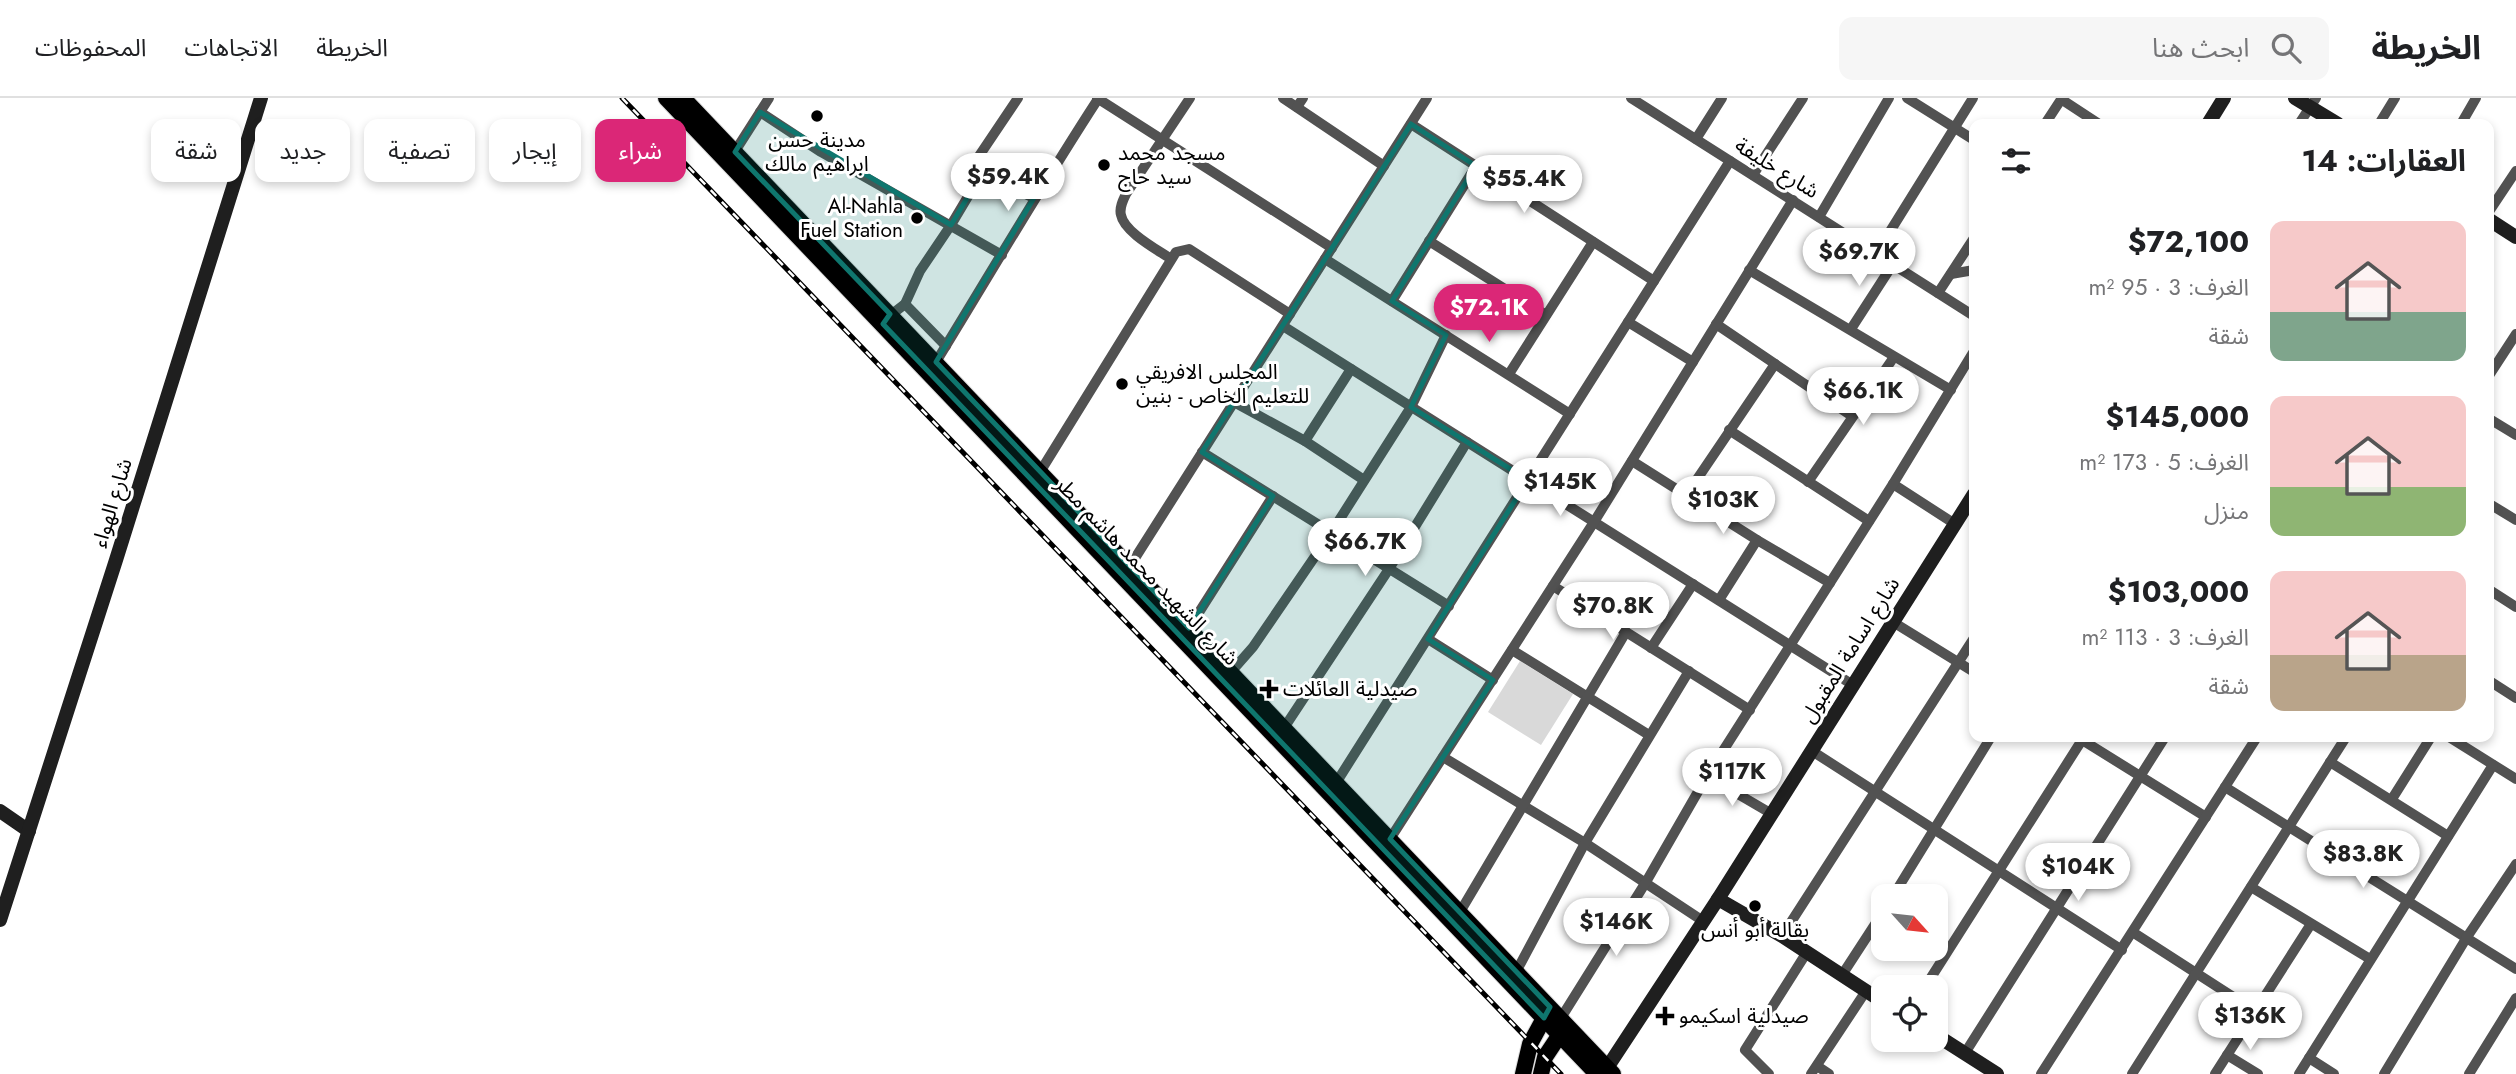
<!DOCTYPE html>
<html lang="ar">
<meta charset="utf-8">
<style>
body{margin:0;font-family:Jost,"Noto Sans Arabic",sans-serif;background:#f6f6f6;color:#202124;direction:rtl;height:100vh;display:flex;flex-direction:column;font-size:26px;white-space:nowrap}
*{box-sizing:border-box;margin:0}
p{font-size:23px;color:#757577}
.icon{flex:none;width:38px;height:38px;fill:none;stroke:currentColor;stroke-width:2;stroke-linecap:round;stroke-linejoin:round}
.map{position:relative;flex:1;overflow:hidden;direction:ltr}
.panel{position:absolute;left:1969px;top:21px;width:525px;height:623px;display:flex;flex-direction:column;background:#fff;border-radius:14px;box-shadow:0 4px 10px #0003;direction:rtl}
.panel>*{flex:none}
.hud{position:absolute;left:21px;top:21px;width:665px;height:63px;direction:rtl;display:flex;gap:14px}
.needle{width:46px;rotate:117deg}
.buttons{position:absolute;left:1871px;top:786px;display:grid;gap:14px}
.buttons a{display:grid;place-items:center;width:77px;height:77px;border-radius:14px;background:#fff;box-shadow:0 4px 10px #0003;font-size:35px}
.price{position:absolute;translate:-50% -60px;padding:0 16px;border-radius:24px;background:#fff;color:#222;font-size:23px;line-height:46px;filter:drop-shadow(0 2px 4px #0008)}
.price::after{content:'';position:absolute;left:50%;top:42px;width:21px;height:16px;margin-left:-10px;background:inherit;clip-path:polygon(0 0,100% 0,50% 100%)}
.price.current{background:#db2777;color:#fff}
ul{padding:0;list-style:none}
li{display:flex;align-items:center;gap:21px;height:175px;padding:0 28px}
li span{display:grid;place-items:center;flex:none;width:196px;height:140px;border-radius:14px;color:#555}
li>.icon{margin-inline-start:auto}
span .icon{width:84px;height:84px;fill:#fffc;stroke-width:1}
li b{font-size:30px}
h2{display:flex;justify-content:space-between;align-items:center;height:84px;padding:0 28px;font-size:30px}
.tag{padding:0 24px;border-radius:14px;background:#fff;box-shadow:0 4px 10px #0003;font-size:24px;line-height:63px}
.tag.current{background:#db2777;color:#fff}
header{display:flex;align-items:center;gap:42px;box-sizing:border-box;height:98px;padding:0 35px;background:#fff;border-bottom:2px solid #e0e0e0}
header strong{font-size:33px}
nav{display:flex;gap:38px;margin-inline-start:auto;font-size:24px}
.search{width:490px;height:63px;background:#f6f6f6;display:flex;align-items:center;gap:18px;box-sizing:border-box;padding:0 24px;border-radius:14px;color:#757577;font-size:26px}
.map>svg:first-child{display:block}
</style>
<header>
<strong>الخريطة</strong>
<div class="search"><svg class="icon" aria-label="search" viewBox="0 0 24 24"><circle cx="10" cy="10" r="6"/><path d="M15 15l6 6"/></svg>ابحث هنا</div>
<nav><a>الخريطة</a><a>الاتجاهات</a><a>المحفوظات</a></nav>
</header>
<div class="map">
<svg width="2516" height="976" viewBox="0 0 2516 976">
<rect width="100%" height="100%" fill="#fff"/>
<path fill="#d9d9d9" d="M1520,563L1573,596L1541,647L1488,614Z"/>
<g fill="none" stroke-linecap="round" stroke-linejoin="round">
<g stroke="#dbdbdb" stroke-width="18">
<g id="primary">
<path d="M666,0L1597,976"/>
<path d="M683,0L1613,976"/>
<path d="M1523,976L1530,946L1549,911"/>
<path d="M1541,976L1545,959L1565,929"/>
</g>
</g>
<g stroke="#525252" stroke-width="10">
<path d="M1018,0L979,58L976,67L982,75L1034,100"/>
<path d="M1097,0L1332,150"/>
<path d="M1283,0L1384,68"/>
<path d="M1631,0L1974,218"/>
<path d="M1907,0L1974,42"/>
<path d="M2061,1L2099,26"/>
<path d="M1297,9L1303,0"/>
<path d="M760,14L821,54L1002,157"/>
<path d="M1411,26L1654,183"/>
<path d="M2045,26L2062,0"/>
<path d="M2299,26L2316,0"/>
<path d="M2379,26L2395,0"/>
<path d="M2461,26L2476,0"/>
<path d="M1696,41L1722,0"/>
<path d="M732,58L769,0"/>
<path d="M1753,77L1803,0"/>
<path d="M2488,115L2516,73"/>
<path d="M1819,119L1889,0"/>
<path d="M1429,143L1546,217"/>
<path d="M1876,156L1973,0"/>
<path d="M1171,161C1158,152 1124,134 1121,117C1119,110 1123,102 1126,96L1190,0"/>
<path d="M1325,161L1570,316"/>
<path d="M1749,172L1951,292"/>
<path d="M1951,176L1974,172"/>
<path d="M1938,195L1974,140"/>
<path d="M1392,203L1476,68"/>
<path d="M905,206L946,248"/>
<path d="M887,220L905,206L920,173L951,127L982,75"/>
<path d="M1628,224L1693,264"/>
<path d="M1716,226L1852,318"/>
<path d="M1283,228L1853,587"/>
<path d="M1851,231L1893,166"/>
<path d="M936,264C990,176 1042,87 1098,1"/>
<path d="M1509,276L1593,144"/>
<path d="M2488,279L2516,236"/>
<path d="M1234,304L1305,343L1364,382"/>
<path d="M2488,320L2516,337"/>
<path d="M1729,332L1869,423"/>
<path d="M1305,343L1351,271"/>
<path d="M1202,354L1449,508"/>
<path d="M1632,363L1757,442L1830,485"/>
<path d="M1040,374L1176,154L1189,151L1290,216"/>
<path d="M1808,384L1894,259"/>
<path d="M1893,386L1955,426"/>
<path d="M1687,396L1775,266"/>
<path d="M2488,405L2516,422"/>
<path d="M1130,468L1427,0"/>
<path d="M1553,488L1750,612"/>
<path d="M2488,491L2516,509"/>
<path d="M1719,502L1757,442"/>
<path d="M1893,524L1974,574"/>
<path d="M1189,530L1273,398"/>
<path d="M1428,541L1493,582"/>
<path d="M1651,550L1693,486"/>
<path d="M1512,552L1649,637"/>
<path d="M1231,574L1253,549L1331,435L1411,309L1446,237"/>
<path d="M2488,582L2516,600"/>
<path d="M1284,630L1389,471L1467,344"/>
<path d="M2449,639L2516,681"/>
<path d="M2079,640L2206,719"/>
<path d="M1812,653L2122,852"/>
<path d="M1443,659L1585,745L1703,823"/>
<path d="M2330,664L2448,738"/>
<path d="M1707,678L1772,716"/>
<path d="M1336,685L1730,63"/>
<path d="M2225,689L2516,871"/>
<path d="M2392,701L2431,639"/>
<path d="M1390,741L1594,424L1793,102"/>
<path d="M2251,789L2370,861"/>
<path d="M1893,798L1991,639"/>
<path d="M1460,814L1626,534"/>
<path d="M2134,835L2255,913"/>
<path d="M1782,838L1974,540"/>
<path d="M1516,874L1585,745L1689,573"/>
<path d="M1842,877L1883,814"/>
<path d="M1925,889L2082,642"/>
<path d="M1561,920L1646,784L1707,678L1893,386L1974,253"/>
<path d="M1965,955L2165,639"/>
<path d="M2227,957L2258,976"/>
<path d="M2309,960L2334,976"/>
<path d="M1817,968L1829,976"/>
<path d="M1769,976L1745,952L1807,854"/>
<path d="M1811,976L1866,893"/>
<path d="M2041,976L2257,639"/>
<path d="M2132,976L2346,639"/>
<path d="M2215,976L2311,826"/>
<path d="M2299,976L2493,667"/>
<path d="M2384,976L2467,839L2516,766"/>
<path d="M2469,976L2516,900"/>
</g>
<g stroke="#1f1f1f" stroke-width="14">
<path d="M2295,0L2338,26"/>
<path d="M2208,26L2224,0"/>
<path d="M2488,121L2516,139"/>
<path d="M0,713L29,733"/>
<path d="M1718,801L1782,838L1883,904"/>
<path d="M0,822L116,462L261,0"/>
<path d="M1936,937L1997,976"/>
<path d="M1601,976L1607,970L1718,801L1974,396"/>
</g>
<use href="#primary" stroke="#000" stroke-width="16"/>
<g stroke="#000" stroke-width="5">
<path id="rail" d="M622,0L1561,976"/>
</g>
<use href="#rail" stroke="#fff" stroke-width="2.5" stroke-dasharray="8" stroke-linecap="butt"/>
</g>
<path fill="#0f766e" fill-opacity="0.2" stroke="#0f766e" stroke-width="5" stroke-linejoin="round" d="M760,14L951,127L982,75L1034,100L936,264L1189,530L1273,398L1202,354L1411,26L1476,68L1392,203L1446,237L1411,309L1528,382L1428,541L1493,582L1390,741L1550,909L1544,920L883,226L890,216L735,54Z"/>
<g fill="#000" stroke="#fff" stroke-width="2.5">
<circle cx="817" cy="18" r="7"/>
<circle cx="1104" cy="67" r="7"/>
<circle cx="917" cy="120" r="7"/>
<circle cx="1122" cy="286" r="7"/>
<path d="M1265.5 580.5h7v7h7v7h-7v7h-7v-7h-7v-7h7z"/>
<circle cx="1755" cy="808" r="7"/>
<path d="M1661.5 907.5h7v7h7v7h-7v7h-7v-7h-7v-7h7z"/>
</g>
<g text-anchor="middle" stroke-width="6" stroke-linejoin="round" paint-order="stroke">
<g font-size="21" fill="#000" stroke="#fff" text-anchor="start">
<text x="817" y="49" text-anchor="middle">مدينة حسن<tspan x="817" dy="24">ابراهيم مالك</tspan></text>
<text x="1118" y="62">مسجد محمد<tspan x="1118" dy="24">سيد حاج</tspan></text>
<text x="903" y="115" text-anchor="end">Al-Nahla<tspan x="903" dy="24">Fuel Station</tspan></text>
<text x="1136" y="281">المجلس الافريقي<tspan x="1136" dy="24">للتعليم الخاص - بنين</tspan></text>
<text x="1283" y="598">صيدلية العائلات</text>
<text x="1755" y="839" text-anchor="middle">بقالة أبو أنس</text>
<text x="1679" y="925">صيدلية اسكيمو</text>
</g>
<g font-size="21" fill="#000" stroke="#fff">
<text transform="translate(1777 70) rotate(32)" y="7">شارع خليفة</text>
<text transform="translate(112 405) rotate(-73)" y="7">شارع الهواء</text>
<text transform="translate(1147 473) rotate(46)" y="7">شارع الشهيد محمد هاشم مطر</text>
<text transform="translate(1850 552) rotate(-58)" y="7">شارع اسامة المقبول</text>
</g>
</g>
</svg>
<div class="buttons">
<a><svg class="needle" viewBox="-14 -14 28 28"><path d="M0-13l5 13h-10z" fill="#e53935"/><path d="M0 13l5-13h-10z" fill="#757577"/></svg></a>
<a><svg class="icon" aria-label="locate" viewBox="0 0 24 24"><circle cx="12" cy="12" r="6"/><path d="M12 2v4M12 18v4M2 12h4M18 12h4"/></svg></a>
</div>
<b class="price" style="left:1008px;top:115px">$59.4K</b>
<b class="price" style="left:1524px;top:117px">$55.4K</b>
<b class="price" style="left:1859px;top:190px">$69.7K</b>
<b class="price current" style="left:1489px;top:246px">$72.1K</b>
<b class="price" style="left:1863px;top:329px">$66.1K</b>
<b class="price" style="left:1560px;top:420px">$145K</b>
<b class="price" style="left:1723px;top:438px">$103K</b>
<b class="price" style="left:1365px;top:480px">$66.7K</b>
<b class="price" style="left:1613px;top:544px">$70.8K</b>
<b class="price" style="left:1732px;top:710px">$117K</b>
<b class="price" style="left:2363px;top:792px">$83.8K</b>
<b class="price" style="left:2078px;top:805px">$104K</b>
<b class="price" style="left:1616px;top:860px">$146K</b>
<b class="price" style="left:2250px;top:954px">$136K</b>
<div class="hud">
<a class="tag current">شراء</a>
<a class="tag">إيجار</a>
<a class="tag">تصفية</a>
<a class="tag">جديد</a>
<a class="tag">شقة</a>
</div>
<section class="panel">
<h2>العقارات: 14<svg class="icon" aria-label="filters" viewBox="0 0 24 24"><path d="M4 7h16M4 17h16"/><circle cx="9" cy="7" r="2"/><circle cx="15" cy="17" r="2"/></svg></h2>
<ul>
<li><span style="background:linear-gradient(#f6c9c9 65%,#7fa58c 0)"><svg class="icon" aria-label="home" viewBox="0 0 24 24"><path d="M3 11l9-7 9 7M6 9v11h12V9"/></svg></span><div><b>$72,100</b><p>الغرف: 3 · 95 m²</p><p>شقة</p></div></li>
<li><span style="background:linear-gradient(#f6c9c9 65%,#8fb573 0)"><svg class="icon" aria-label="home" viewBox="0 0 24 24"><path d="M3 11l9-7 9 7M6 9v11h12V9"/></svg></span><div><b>$145,000</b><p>الغرف: 5 · 173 m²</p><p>منزل</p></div></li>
<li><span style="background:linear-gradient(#f6c9c9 60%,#b9a48a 0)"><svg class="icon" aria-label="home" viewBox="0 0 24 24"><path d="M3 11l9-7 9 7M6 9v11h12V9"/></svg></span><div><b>$103,000</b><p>الغرف: 3 · 113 m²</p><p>شقة</p></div></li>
</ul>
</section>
</div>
